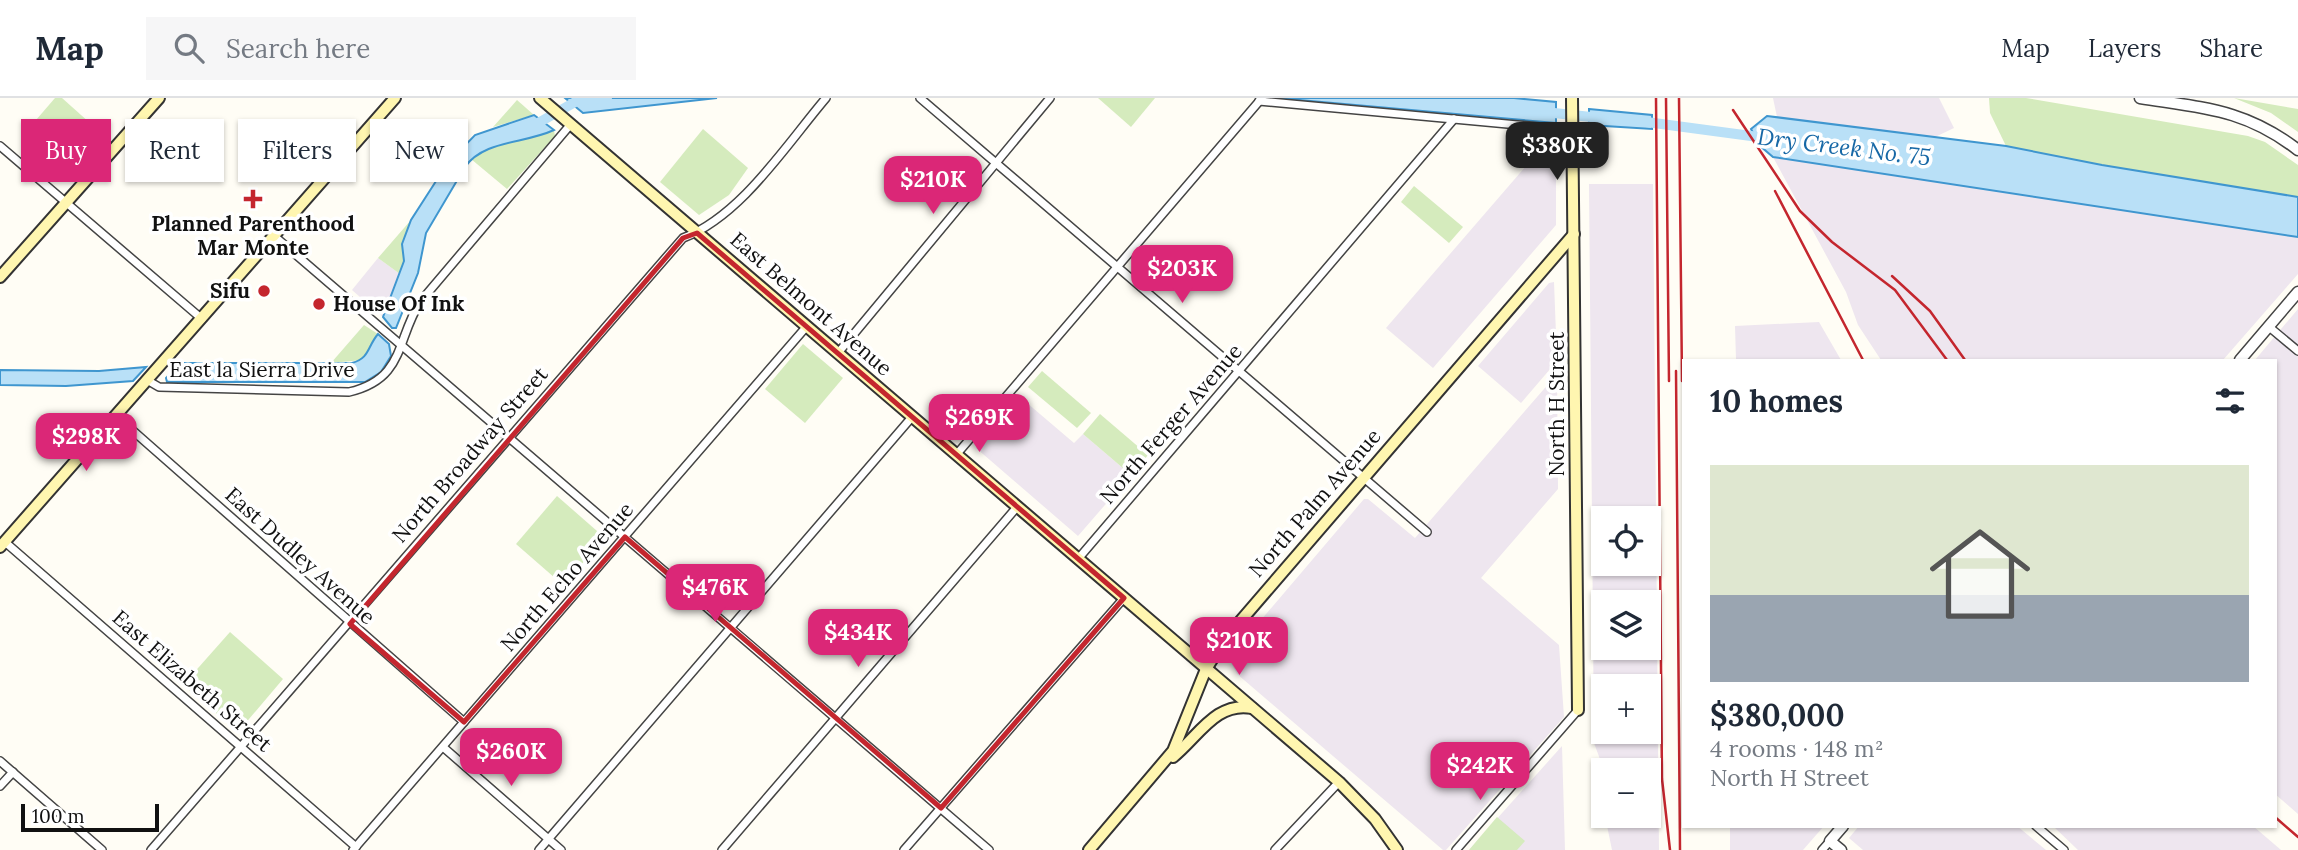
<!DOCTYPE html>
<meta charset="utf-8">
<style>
body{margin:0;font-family:Lora,serif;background:#f6f6f7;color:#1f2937;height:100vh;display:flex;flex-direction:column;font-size:26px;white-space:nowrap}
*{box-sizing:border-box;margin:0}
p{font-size:23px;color:#747a83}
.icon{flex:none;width:38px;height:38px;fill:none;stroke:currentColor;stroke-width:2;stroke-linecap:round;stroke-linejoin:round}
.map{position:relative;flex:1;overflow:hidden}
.sheet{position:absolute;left:1682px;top:261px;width:595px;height:469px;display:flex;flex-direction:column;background:#fff;border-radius:0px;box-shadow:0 2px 5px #0004}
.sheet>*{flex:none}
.guide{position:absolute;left:21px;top:21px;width:665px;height:63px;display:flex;gap:14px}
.tools{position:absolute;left:1591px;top:408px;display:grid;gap:14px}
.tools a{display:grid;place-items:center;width:70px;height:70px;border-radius:0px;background:#fff;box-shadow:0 2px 5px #0004;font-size:35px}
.scale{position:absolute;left:21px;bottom:18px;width:138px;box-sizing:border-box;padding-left:7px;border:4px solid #111;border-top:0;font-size:19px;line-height:24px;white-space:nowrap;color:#111;-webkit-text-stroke:5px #fff;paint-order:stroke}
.price{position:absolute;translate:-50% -60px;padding:0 16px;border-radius:14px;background:#db2777;color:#fff;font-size:23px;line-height:46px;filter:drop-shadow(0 2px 4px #0008)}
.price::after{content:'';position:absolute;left:50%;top:42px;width:21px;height:16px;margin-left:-10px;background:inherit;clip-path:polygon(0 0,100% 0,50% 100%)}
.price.selected{background:#222;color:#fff}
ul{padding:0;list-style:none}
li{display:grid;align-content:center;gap:14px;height:371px;padding:0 28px}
li span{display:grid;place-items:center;height:217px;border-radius:0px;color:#555}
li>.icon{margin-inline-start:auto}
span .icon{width:126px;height:126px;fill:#fffc;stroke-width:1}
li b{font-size:30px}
h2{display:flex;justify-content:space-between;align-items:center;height:84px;padding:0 28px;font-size:30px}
.chip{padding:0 24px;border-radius:0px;background:#fff;box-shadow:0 2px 5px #0004;font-size:24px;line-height:63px}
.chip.selected{background:#db2777;color:#fff}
header{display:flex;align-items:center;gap:42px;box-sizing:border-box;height:98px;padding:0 35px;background:#fff;border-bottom:2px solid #e0e1e3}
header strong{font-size:33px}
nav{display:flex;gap:38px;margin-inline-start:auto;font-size:24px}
.search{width:490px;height:63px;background:#f6f6f7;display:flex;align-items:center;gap:18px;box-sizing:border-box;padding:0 24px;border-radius:0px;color:#747a83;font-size:26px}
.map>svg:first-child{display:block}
</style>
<header>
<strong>Map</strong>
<div class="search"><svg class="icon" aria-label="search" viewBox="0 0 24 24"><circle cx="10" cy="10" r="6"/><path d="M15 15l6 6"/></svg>Search here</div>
<nav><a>Map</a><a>Layers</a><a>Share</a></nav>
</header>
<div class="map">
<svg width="2298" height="752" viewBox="0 0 2298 752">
<rect width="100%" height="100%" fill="#fffdf5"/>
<g fill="#eee6ef" fill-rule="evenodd">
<path d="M1773,0H1939L1954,30L1933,40L1777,19Z"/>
<path d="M1552,38L1556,39V127L1433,270L1386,230Z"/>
<path d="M1773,59L2298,139V176L2223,262H1881L1858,227L1846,194Z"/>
<path d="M1589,86H1653L1659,752H1612L1605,718H1648V672H1604L1594,645ZM1603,420H1648V466H1603ZM1603,504H1648V550H1603ZM1603,588H1648V634H1603Z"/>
<path d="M378,160L400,176L383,219L352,192Z"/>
<path d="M1554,184L1557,263L1521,305L1478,268L1549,185Z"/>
<path d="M2298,211V716L2275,696V262H2255Z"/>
<path d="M1819,224L1841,262H1736L1735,228Z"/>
<path d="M1557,276L1558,391L1481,480L1559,547L1564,619L1446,752H1443L1237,576L1231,565L1238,549L1364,401H1368L1415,440Z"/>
<path d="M1020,299L1074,345L1083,336L1131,377L1078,438L976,350Z"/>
<path d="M1562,648L1565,752H1469Z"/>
<path d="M1730,728H1824L1803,752H1730Z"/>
<path d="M1859,728H2017L2046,752H1863L1849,740Z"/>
<path d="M2053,728H2253L2281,752H2078Z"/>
</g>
<g fill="#d5ebbd">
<path d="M55,0H62L109,42L82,74L30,29Z"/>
<path d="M1098,0H1155L1131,29Z"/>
<path d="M1989,0H2026L2248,38L2265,44L2298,67V99L2102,67L2006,48L1990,15Z"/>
<path d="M2234,0L2298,11V34L2271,15Z"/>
<path d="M517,2L534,17L493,29Z"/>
<path d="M703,31L748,70L729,97L699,117L660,84Z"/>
<path d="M554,32L555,38L507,91L471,61C495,43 527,44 554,32Z"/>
<path d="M1414,88L1463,129L1449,145L1401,104Z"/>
<path d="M411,122L402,146L404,163L400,176L378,160Z"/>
<path d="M364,227L378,236L362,262L331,265Z"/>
<path d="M803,246L843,280L805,325L765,291Z"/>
<path d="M1042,273L1091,315L1077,330L1028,289Z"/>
<path d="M1100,316L1148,357L1131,377L1083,336Z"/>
<path d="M557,398L605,440L563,487L516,446Z"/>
<path d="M230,534L283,581L238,634L183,587Z"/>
<path d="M1497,719L1525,743L1517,752H1469Z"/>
</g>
<g fill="#b9e0f7" stroke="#3f96cf" stroke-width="2">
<path d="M565,0H717L583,15Z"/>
<path d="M1277,0H1514L1556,4V25Z"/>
<path d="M1589,11L1652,17V31L1589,27Z"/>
<path d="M534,17L554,32C524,46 484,42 465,69L426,135L418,175L396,230H392L383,219L404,163L402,146L411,122L447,66L475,37Z"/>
<path d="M1767,18L2006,48L2102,67L2298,99V139L1773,59L1759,47L1751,31Z"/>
<path d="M378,236L389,246L391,258L381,274L365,284H167L166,280L180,265H352C370,260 367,249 378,236Z"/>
<path d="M146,269L133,283L66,288L0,287V272L99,273Z"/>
</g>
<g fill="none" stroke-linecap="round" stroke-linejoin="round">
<g stroke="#b9e0f7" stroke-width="10">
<path d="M1545,14L1600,20"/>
<path d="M1639,23L1766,40"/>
<path d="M531,29L577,3L607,0"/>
</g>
<g stroke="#444" stroke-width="10">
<g id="minor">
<path d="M920,0L1427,434"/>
<path d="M1259,3L1571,32"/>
<path d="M0,48L202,221"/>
<path d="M273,137L989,752"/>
<path d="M2268,228L2298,253"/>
<path d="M838,255L1050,0"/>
<path d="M147,282L159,289L349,294C405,281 396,242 420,204L571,26"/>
<path d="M115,317L464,624"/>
<path d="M956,357L1262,0"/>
<path d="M5,444L356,749"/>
<path d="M1078,461L1454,21"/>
<path d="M443,649L561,752"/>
<path d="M0,663L102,752"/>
<path d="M0,688L13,674"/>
<path d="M2036,728L2064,752"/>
<path d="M151,752L683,140C741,118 786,47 826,0"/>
<path d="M353,752L807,228"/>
<path d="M539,752L912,319"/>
<path d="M722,752L1017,409"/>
<path d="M904,752L1124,500"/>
<path d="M1275,752L1339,684"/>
<path d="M1456,752L1578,612"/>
<path d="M1822,752L1830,743"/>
</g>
</g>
<g stroke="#444" stroke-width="13">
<g id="tertiary">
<path d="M2140,0C2204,10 2245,11 2298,52"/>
<path d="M2240,262L2298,194"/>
<path d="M1841,752L1830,743L1843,728"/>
</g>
</g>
<g stroke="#333" stroke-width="14">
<g id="secondary">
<path d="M540,0L1339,684L1375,721L1397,752"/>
<path d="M1572,0L1578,612"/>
<path d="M0,179L159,0"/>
<path d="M0,449L395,0"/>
<path d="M1173,659C1198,639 1216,603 1252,610"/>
<path d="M1089,752L1173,653L1206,571L1225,541L1574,136"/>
</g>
</g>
<use href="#minor" stroke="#fff" stroke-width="7"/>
<use href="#tertiary" stroke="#fff" stroke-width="10"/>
<use href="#secondary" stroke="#fff6b0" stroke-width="10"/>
<g stroke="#c4262e" stroke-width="2.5">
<path d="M1656,0L1662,681L1670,752"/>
<path d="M1666,0L1669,283"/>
<path d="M1679,0L1682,283"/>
<path d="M1733,12L1800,113L1832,144L1895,192L1947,262"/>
<path d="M1775,93L1863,262"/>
<path d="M1892,178L1930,213L1965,262"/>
<path d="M1676,273L1680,752"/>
<path d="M2275,719L2298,739"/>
</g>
</g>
<path fill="none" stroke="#c4262e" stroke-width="5" stroke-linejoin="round" d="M697,135L1124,500L941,710L625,439L464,624L350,526L683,140Z"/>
<g fill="#c4262e" stroke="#fff" stroke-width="2.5">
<path d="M249.5 90.5h7v7h7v7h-7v7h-7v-7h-7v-7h7z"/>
<circle cx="264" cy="193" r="7"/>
<circle cx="319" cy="206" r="7"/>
</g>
<g text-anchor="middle" stroke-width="7" stroke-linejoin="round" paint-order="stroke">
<g font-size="21" font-weight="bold" fill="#111" stroke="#fff">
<text x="253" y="133">Planned Parenthood<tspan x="253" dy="24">Mar Monte</tspan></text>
<text x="250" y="200" text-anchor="end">Sifu</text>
<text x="333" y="213" text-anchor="start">House Of Ink</text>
</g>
<g font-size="21" fill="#111" stroke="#fff">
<text transform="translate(811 206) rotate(41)" y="7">East Belmont Avenue</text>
<text x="262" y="279">East la Sierra Drive</text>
<text transform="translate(1557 306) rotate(-90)" y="7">North H Street</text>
<text transform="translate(1171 326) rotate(-49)" y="7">North Ferger Avenue</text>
<text transform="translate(470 357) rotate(-49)" y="7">North Broadway Street</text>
<text transform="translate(1315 405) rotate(-49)" y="7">North Palm Avenue</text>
<text transform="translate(300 458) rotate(42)" y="7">East Dudley Avenue</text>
<text transform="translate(567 479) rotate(-49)" y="7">North Echo Avenue</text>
<text transform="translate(192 583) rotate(41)" y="7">East Elizabeth Street</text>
</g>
<g font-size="23" font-style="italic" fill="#1768a6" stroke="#fff">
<text transform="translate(1844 49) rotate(7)" y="8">Dry Creek No. 75</text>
</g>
</g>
</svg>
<div class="tools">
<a><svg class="icon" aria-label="locate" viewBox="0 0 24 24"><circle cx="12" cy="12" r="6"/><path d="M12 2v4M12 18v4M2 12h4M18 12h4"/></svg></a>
<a><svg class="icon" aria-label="layers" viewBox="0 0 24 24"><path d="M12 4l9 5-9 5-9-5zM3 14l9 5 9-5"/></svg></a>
<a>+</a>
<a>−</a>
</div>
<div class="scale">100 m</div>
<b class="price selected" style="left:1557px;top:84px">$380K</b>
<b class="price" style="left:933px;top:118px">$210K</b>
<b class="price" style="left:1182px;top:207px">$203K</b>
<b class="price" style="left:979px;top:356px">$269K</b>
<b class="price" style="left:86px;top:375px">$298K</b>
<b class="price" style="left:715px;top:526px">$476K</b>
<b class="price" style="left:858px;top:571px">$434K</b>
<b class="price" style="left:1239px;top:579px">$210K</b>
<b class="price" style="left:511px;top:690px">$260K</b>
<b class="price" style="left:1480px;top:704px">$242K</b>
<div class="guide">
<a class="chip selected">Buy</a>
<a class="chip">Rent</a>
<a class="chip">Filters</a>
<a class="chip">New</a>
</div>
<section class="sheet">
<h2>10 homes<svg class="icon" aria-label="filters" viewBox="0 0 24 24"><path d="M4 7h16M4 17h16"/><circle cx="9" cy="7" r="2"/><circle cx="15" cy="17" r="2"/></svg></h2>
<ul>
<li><span style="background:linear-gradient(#dfe7d0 60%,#9aa5b1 0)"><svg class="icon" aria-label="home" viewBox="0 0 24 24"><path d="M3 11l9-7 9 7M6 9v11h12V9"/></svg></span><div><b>$380,000</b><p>4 rooms · 148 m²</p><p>North H Street</p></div></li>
</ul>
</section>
</div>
